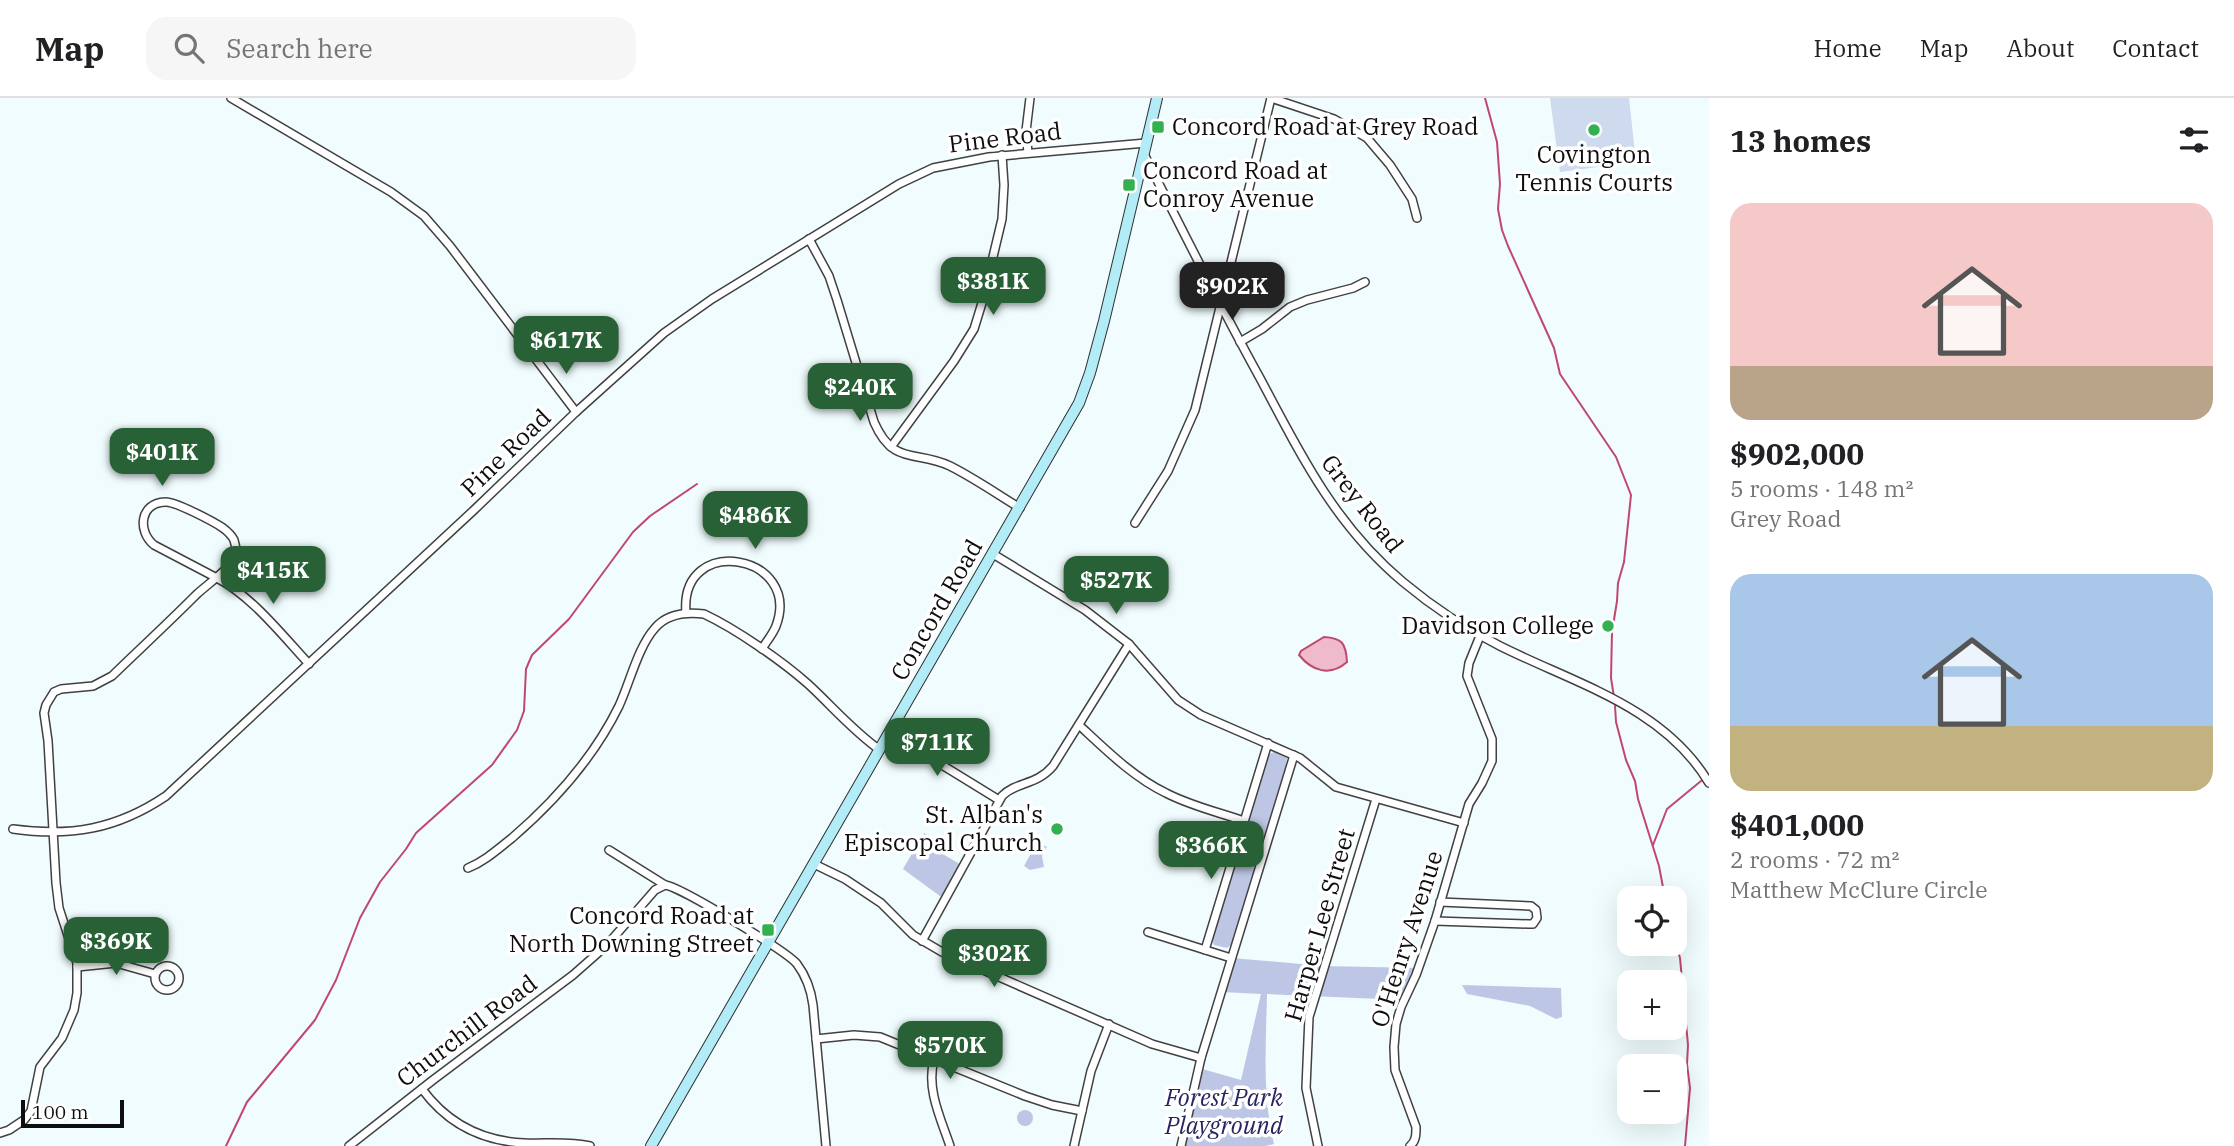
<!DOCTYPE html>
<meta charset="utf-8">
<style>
body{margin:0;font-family:"IBM Plex Serif",serif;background:#f6f6f6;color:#202124;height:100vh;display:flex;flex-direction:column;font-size:26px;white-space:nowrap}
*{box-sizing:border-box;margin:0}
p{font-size:23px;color:#757577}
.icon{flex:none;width:38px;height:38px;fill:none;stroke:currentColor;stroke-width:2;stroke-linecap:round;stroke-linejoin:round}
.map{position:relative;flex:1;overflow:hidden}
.drawer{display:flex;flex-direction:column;background:#fff;width:525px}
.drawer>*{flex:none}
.buttons{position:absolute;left:1617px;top:788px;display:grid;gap:14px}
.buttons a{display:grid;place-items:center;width:70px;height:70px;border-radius:14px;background:#fff;box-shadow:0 7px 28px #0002;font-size:35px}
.scale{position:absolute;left:21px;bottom:18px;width:103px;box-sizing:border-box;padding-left:7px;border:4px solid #0e0e0e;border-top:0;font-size:19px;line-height:24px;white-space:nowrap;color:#0e0e0e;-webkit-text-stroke:5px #fff;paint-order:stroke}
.price{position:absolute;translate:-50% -60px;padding:0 16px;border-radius:14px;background:#296137;color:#fff;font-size:23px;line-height:46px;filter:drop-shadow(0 2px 4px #0008)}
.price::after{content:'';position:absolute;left:50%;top:42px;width:21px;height:16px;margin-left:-10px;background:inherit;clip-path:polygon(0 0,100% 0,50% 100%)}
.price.selected{background:#222;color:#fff}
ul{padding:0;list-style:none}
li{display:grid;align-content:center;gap:14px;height:371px;padding:0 21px}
li span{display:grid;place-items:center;height:217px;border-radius:21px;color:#555}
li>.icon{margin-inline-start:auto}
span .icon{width:126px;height:126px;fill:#fffc;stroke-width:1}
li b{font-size:30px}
h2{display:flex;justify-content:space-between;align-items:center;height:84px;padding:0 21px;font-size:30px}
header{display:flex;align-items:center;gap:42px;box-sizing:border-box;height:98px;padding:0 35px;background:#fff;border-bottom:2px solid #e0e0e0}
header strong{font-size:33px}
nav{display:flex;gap:38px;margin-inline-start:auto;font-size:24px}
.search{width:490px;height:63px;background:#f6f6f6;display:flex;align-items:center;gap:18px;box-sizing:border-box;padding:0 24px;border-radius:21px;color:#757577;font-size:26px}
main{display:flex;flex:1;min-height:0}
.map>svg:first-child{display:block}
</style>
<header>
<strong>Map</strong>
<div class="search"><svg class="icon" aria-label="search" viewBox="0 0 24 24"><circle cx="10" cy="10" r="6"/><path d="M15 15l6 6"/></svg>Search here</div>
<nav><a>Home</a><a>Map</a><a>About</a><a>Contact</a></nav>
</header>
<main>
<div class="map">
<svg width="1709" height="1048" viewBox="0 0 1709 1048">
<rect width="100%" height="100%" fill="#f0fcfd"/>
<g fill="#bdc7e5">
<path d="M1276,653L1287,659L1286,668L1231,847L1227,850L1214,847L1212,842L1268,657Z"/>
<path d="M924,735L930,738L928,743L929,748L963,768L944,801L903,771Z"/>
<path d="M1037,744L1047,749L1042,758L1044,769L1030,772L1024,768Z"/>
<path d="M1232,860L1324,868L1418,870L1403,902L1267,896C1266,946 1262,997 1274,1046L1265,1048H1182L1199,970L1241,982L1261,896L1222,894Z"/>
<path d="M1462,887L1561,890L1562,919L1556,921L1530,908L1467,896Z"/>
<circle cx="1025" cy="1020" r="8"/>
</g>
<path fill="#cedaed" d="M1550,0H1629L1636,64L1560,74Z"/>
<path fill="#f0bacd" stroke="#c0486f" stroke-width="2" d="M1324,539C1342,540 1346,545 1347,564C1330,579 1312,573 1299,557L1301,553Z"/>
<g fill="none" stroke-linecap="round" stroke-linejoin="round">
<g stroke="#c0486f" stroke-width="2">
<path d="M1485,0L1497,44L1500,86L1498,111L1502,132L1508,148L1554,250L1560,276L1616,359L1631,397L1624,464L1618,485L1617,503L1612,534L1611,580L1614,599"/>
<path d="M1615,608L1616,624L1626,662L1635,683L1638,701L1659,768L1665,800"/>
<path d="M1653,747L1667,711L1701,683"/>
<path d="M1675,843L1680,860L1688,947L1687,966L1690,990L1685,1048"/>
<path d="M226,1048L247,1004L315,922L336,882L360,820L380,784L406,751L416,735L492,667L517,632L524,613L526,571L532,557L569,521L633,434L650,418L697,386"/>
</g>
<g stroke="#414141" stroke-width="10">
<g id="street">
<path d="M231,0L391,94L424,118L450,148L576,314"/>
<path d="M1271,0L1334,21L1367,40L1390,67L1412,101L1417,120"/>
<path d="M1028,55L1026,33L1030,0"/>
<path d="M1144,56C1182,132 1220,208 1261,282C1301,358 1336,428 1403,484C1433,509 1466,531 1500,548C1576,586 1664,609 1709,685"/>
<path d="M809,141L829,178L837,202L874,324C893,368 916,352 950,368C974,380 997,396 1020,410"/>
<path d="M1240,244L1262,231L1290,209L1307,202L1353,190L1365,184"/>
<path d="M891,349L954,263L974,231L982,205L1002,121L1004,87L1002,57"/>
<path d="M1135,425L1168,373L1195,312L1271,0"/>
<path d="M993,456L1085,512L1129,546L1178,602L1201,617L1300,660L1336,689L1464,725"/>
<path d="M686,515C679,434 803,456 776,528C773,536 766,544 762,551"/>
<path d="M1079,627C1106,652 1133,679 1166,695C1191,708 1218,714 1244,723"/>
<path d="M890,635L999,702"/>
<path d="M13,731C71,739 117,731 166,698L474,412L576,314L664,235L712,201L899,86L933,70L989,59L1146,45"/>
<path d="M609,752L665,787C679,788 786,853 797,866C806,878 811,892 813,907L826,1048"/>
<path d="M814,766L845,781L881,805L913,837L942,854L1152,946L1201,960"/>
<path d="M468,770C485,763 498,751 512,740C555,703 594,659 619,608C630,584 638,549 655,530C667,516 687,514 704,516C736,531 782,563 808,586C832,608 853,633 880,652"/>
<path d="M1435,823L1528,826H1533L1537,820L1536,812L1531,808L1440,804"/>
<path d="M1148,834L1231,860"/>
<path d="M922,843L1002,698C1017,683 1036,688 1053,668L1129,546"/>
<path d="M1205,852L1268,645"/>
<circle cx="167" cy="880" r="12"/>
<path d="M77,869L116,865L155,876"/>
<path d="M816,941L854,937L880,939L1025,998L1052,1007L1082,1013"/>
<path d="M934,962C926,991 941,1021 950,1048"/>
<path d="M422,991C447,1025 481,1043 524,1045C546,1046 568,1043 590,1048"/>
<path d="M0,1035L9,1032L24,1022L31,1013L40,969L62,940L74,912L77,895V865L59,810L56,785L48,643L44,615L46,607L54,594L61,591L93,588L112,578C140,551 169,524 197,496C208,486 224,475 233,463C237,458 236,448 234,442C232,438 227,433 223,430C214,424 175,403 165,404C140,405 137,433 154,447L215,479C251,497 282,537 309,566"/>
<path d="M349,1048L433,982L573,877L607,847L655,792L665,787"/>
<path d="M1074,1048L1091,973L1109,926"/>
<path d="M1181,1048L1201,960L1294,657"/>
<path d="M1318,1048L1306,990L1309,919L1376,701"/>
<path d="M1410,1048C1416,1043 1416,1037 1416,1029L1395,972L1394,949L1396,926L1401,909L1416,877L1435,823L1469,706L1482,685L1492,663V641L1467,578L1469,565L1480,538"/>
</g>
</g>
<g stroke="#303030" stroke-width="12">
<path id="secondary" d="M651,1048L1079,305L1090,275L1104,223L1157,0"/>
</g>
<use href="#street" stroke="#fff" stroke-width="7"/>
<use href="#secondary" stroke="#b2ecf7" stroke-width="10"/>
</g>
<g fill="#33b04f" stroke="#fff" stroke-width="2.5">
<rect x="1151" y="22" width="14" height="14" rx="3.5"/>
<circle cx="1594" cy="32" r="7"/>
<rect x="1122" y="80" width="14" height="14" rx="3.5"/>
<circle cx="1608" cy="528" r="7"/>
<circle cx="1057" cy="731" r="7"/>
<rect x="761" y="825" width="14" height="14" rx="3.5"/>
</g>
<g text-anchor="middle" stroke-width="7" stroke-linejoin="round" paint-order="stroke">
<g font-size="24" fill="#0e0e0e" stroke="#fff" text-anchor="end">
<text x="1172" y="37" text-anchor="start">Concord Road at Grey Road</text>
<text x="1594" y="65" text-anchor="middle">Covington<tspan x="1594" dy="28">Tennis Courts</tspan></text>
<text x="1143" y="81" text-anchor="start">Concord Road at<tspan x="1143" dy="28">Conroy Avenue</tspan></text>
<text x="1594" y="536">Davidson College</text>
<text x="1043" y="725">St. Alban's<tspan x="1043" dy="28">Episcopal Church</tspan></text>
<text x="754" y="826">Concord Road at<tspan x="754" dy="28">North Downing Street</tspan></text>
</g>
<g font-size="24" fill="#0e0e0e" stroke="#fff">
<text transform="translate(1005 40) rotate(-7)" y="8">Pine Road</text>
<text transform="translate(506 355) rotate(-44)" y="8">Pine Road</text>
<text transform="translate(1362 406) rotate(52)" y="8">Grey Road</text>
<text transform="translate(937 512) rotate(-60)" y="8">Concord Road</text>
<text transform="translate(1320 827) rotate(-74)" y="8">Harper Lee Street</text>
<text transform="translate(1407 841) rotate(-72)" y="8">O'Henry Avenue</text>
<text transform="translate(467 933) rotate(-37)" y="8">Churchill Road</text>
</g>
<g font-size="24" font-style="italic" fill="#28245f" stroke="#fff">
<text x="1224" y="1008">Forest Park<tspan x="1224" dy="28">Playground</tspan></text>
</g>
</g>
</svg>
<div class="buttons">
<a><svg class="icon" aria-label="locate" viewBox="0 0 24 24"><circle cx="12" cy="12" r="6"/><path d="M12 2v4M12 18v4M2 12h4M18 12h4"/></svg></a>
<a>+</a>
<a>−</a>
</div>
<div class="scale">100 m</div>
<b class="price" style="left:993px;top:219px">$381K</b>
<b class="price selected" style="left:1232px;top:224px">$902K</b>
<b class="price" style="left:566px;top:278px">$617K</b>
<b class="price" style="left:860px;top:325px">$240K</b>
<b class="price" style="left:162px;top:390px">$401K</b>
<b class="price" style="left:755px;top:453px">$486K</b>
<b class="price" style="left:273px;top:508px">$415K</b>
<b class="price" style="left:1116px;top:518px">$527K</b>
<b class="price" style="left:937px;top:680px">$711K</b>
<b class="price" style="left:1211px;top:783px">$366K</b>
<b class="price" style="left:116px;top:879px">$369K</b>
<b class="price" style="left:994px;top:891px">$302K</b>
<b class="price" style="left:950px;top:983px">$570K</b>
</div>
<section class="drawer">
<h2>13 homes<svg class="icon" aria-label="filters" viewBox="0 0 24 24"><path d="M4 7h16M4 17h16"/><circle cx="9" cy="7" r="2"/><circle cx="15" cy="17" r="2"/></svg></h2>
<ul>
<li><span style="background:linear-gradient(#f6c9c9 75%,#b9a48a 0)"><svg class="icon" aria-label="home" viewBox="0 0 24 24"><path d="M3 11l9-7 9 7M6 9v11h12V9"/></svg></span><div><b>$902,000</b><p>5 rooms · 148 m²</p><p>Grey Road</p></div></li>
<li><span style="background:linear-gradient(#a9c7e8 70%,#c2b280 0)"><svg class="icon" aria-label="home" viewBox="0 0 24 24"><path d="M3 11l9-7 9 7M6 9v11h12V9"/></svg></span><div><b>$401,000</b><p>2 rooms · 72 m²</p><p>Matthew McClure Circle</p></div></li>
</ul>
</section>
</main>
